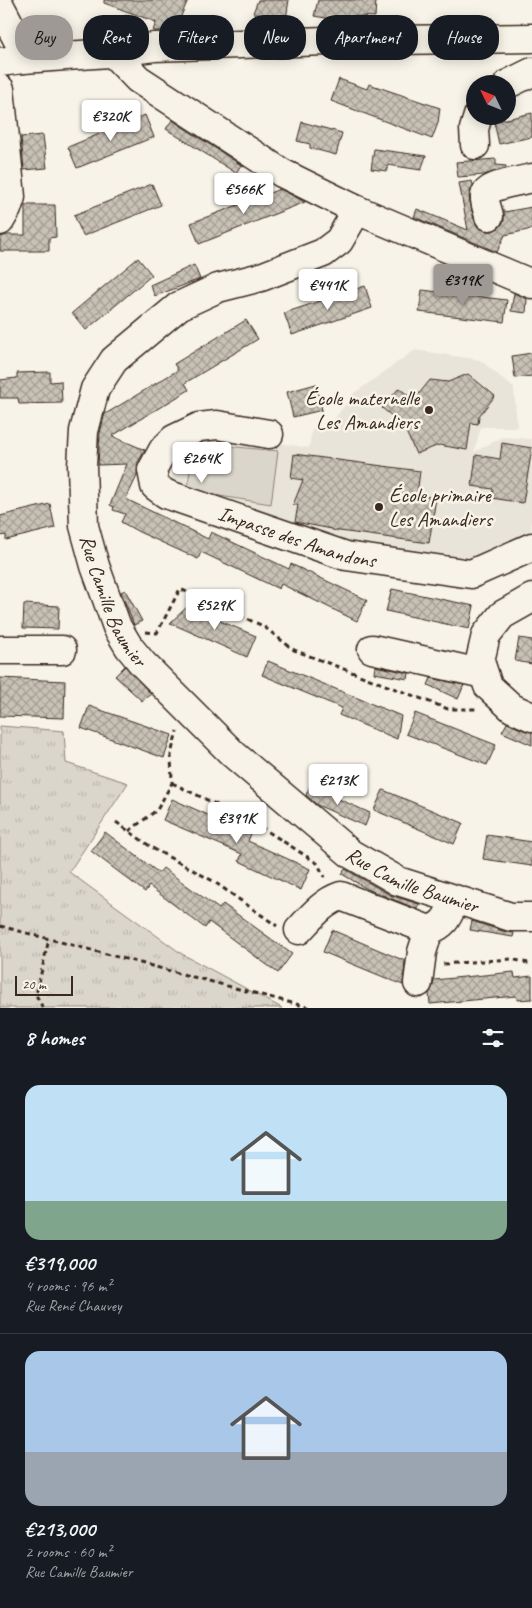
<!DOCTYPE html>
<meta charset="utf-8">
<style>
body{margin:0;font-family:Caveat,sans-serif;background:#242831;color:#f1f3f6;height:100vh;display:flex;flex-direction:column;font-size:19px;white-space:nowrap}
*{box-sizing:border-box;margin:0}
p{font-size:16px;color:#9ea1a6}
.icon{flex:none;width:28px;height:28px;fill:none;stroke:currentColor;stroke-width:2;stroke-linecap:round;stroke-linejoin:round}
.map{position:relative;height:1008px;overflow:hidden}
.drawer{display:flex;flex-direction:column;background:#171b24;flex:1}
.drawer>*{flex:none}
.guide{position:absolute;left:15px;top:15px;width:502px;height:45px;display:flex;gap:10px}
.needle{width:32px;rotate:313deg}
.buttons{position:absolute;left:466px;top:75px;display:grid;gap:10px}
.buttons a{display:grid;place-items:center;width:50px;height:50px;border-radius:50%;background:#171b24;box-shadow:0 2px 12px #0003;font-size:25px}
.scale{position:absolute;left:15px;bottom:12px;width:58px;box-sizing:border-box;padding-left:5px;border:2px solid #3b2a1e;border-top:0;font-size:14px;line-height:18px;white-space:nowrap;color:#3b2a1e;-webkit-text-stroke:4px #f7f3e8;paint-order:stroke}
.price{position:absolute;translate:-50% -42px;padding:0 11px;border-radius:5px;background:#fff;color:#222;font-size:16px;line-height:32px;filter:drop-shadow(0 1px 2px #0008)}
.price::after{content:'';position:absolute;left:50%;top:30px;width:15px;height:11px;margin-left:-8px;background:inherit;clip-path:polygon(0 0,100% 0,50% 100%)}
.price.selected{background:#9f9995;color:#111}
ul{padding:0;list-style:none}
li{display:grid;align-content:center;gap:10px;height:265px;padding:0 25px}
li+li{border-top:1px solid #363941}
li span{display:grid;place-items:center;height:155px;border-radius:15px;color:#555}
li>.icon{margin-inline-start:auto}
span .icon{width:90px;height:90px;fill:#fffc;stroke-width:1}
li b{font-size:21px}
h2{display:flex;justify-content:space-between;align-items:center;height:60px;padding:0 25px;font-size:21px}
.tag{padding:0 18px;border-radius:20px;background:#171b24;box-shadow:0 2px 12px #0003;font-size:18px;line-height:45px}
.tag.selected{background:#9f9995;color:#111}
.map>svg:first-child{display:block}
</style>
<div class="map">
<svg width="532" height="1008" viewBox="0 0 532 1008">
<defs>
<pattern id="grass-tufts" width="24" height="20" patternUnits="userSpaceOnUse" patternTransform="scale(1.25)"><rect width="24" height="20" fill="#dbd6cb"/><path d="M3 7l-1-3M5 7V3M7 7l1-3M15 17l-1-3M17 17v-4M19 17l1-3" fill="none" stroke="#bdb8ae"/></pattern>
<pattern id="water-rules" width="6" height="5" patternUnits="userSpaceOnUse" patternTransform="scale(1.25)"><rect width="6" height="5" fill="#b4aca0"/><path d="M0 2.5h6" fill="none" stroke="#948c82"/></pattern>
<pattern id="building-cross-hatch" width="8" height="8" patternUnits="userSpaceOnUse" patternTransform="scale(1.25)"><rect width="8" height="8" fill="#c8c1b6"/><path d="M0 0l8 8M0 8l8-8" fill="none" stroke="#a49d93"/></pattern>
</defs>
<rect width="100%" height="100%" fill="#f7f3e8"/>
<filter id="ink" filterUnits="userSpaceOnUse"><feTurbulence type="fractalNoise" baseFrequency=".02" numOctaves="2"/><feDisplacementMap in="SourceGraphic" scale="10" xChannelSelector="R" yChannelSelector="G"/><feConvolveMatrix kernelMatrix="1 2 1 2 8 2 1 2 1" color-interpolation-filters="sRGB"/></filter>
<g filter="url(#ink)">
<path fill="#e9e4d9" d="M415,350L480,360L514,388L517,427H481L474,452L503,437L532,439V522L529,542L470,565L346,547L178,491L171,481L182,446L221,434L309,448L312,429H327L353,394Z"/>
<path fill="url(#grass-tufts)" stroke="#8b8074" d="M0,726L64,731L66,763L128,783L69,872L182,954L282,1008H0Z"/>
<path fill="#dbd6cb" stroke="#8b8074" d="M194,443L278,451L271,504L187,491Z"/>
<path fill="url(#water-rules)" stroke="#84786c" d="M125,15L143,21L139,32L132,29L131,31L120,28Z"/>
<g fill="url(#building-cross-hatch)" stroke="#3b2a1e">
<path d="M104,0H188L177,25L174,23L170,31H153L156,22L104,3Z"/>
<path d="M258,0H289L286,19L253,13Z"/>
<path d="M318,0H376L375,17L353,16L352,25H335L337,20L314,16Z"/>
<path d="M339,79L367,89L369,84L440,108L438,123L432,139L331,101Z"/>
<path d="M532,113V137L499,144L494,122Z"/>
<path d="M145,115L154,137L77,168L68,147Z"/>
<path d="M172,120L241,165L236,173L166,129Z"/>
<path d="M302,122L342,133L336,155L310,148V144L297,141Z"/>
<path d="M43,135L47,168L24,170L21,137Z"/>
<path d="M374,149L426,156L421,170L388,165L387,171L371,169Z"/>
<path d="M496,159V165L506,166V168L484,175L458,177L456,162Z"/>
<path d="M472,181L473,185L469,195L470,202L474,219L478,227L485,231H493L500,227L504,221V212L532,207V229L505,235L497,252L414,217L417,209L468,230L459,183Z"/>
<path d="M152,184L161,205L83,236L74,215Z"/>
<path d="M280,189L305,202L199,244L191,223Z"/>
<path d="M25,205H55L56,237L49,238V251H0V237L7,235H25Z"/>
<path d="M138,258L152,275L86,330L72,313Z"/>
<path d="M194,265L200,279L155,296L150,285Z"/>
<path d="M365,286L372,308L292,335L284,313Z"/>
<path d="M422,290L507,300L504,322L419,312Z"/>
<path d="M514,293L527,299L526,313L511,311Z"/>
<path d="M246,320L258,339L185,383L189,390L112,436L145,450L138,462L137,476L126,499L208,539L211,532L289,569L291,564L367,600L357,621L281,584L279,589L201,552L198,559L139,532L121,522L125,514L113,510L114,507L110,505L127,464L98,465L100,433L105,413H107L178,370L174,364Z"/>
<path d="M532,353V376L515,378L512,356Z"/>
<path d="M50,372V382L61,381L62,403L19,404L18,398H0V380L17,378V373Z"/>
<path d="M468,374L495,396L479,416L478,424L471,423L467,450L439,445L416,454L403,425L382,408L399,388L414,400L430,380L448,382Z"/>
<path d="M316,384L322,410L293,417L287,392Z"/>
<path d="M502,443L532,448L523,503L492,498L493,489L472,486L476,455L500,459Z"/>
<path d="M294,454L420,471L417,495L436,498L429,543L332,530V529L295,522L298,505H293L303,480L291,478Z"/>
<path d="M50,504L55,528L6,540V535L0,536V516Z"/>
<path d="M392,589L474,606L469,629L386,611Z"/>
<path d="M125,590L142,621L134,625L121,592Z"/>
<path d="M24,604L59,606L58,629L23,628Z"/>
<path d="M187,607L256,636L247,657L170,623Z"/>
<path d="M519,638L532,640V664L515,661Z"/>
<path d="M268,661L401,716L397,739L339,715L342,708L262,675Z"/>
<path d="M125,666L151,694L142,701L115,676Z"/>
<path d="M375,666L409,673L408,679L374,673Z"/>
<path d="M0,678L65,681L64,718L0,716Z"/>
<path d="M431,678L464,685L458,699L428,685Z"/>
<path d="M89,706L172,735L164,758L81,728Z"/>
<path d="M415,713L496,745L487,765L406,734Z"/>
<path d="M507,723L526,731L532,732V745L502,732Z"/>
<path d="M310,786L370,813L365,826L317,805L306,795Z"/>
<path d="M383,790L463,823L454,844L374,810Z"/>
<path d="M172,799L251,834L248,841L310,869L301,890L239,861L242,854L163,820Z"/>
<path d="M105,832L159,873L163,868L219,909L223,904L292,954L278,973L209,922L205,928L149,886L145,892L91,851Z"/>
<path d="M487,835L532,842V866L483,859Z"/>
<path d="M345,869L390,895L419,904L417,909L367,889L342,874Z"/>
<path d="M472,921L506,932L514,933L513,937L470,930Z"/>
<path d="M332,930L405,961L403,985L323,952Z"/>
<path d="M514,972L515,978L532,976V999L517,1000L516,996L430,1004L429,994L433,985L434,980Z"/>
</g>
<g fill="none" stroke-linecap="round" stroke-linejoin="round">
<g stroke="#3b2a1e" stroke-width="31">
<g id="minor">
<path d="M0,6L21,46L23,59"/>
<path d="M113,53L138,79L282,173L357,210L532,284"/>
<path d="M0,62L23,59L109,53L154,47L326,41L532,38"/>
<path d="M508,84L532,72"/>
<path d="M0,89L11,197L7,209L0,221"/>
<path d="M475,145L474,129L478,116"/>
<path id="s1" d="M357,210L339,241L323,253L261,277L218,288L179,306L114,360L95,389L84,431L82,466L84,526L95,566L117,627L129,647L143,664L233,754L351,854L398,881L511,917H532"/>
<path d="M489,216C488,210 484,202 485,196C486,185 522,181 532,178"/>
<path id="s2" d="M269,434L217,425L199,427L174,439L163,450L152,470L155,486L166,494L346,556L471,574L532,547"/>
<path d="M532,598L502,615L486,635L480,661L488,686L512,708L532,717"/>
<path d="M372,649L484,674"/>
<path d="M0,650H62"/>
<path d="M299,930C312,916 323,902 341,896L429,930C446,925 448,915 455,900"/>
<path d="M418,983L422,952L429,930"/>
</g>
</g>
<g stroke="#3b2a1e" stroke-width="3" stroke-dasharray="5 4" stroke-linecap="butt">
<path d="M146,632L157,633L180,589L263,626L294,650L448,709H478"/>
<path d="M172,783L253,822L317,863L325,877"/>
<path d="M116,822L154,849L213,881L277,926"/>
<path d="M129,831L157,810L172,783L171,754L177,731"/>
<path d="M0,926L311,1008"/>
<path d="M443,964L511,959L528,963L532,962"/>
<path d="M43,1008L36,995L49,939"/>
</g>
<use href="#minor" stroke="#f7f3e8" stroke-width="28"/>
</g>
</g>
<g fill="#3b2a1e" stroke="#f7f3e8" stroke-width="2">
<circle cx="429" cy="410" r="5"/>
<circle cx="379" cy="507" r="5"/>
</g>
<g text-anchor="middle" stroke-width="5" stroke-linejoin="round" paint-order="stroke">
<g font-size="21" fill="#3b2a1e" stroke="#f7f3e8" text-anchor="end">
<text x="419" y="405">École maternelle<tspan x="419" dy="24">Les Amandiers</tspan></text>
<text x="389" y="502" text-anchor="start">École primaire<tspan x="389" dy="24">Les Amandiers</tspan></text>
</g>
<g font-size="21" fill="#3b2a1e" stroke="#f7f3e8">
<text dy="7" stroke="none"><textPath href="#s2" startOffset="305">Impasse des Amandons</textPath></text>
<text dy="7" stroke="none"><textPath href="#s1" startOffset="548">Rue Camille Baumier</textPath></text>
<text dy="7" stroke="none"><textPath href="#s1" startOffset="968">Rue Camille Baumier</textPath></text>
</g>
</g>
</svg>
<div class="buttons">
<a><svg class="needle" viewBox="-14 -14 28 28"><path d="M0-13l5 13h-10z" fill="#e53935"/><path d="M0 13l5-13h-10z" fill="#9ea1a6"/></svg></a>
</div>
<div class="scale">20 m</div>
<b class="price" style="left:111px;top:142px">€320K</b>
<b class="price" style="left:244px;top:215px">€566K</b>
<b class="price selected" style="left:463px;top:306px">€319K</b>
<b class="price" style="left:328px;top:311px">€441K</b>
<b class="price" style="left:202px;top:484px">€264K</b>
<b class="price" style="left:215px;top:631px">€529K</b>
<b class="price" style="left:338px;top:806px">€213K</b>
<b class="price" style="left:237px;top:844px">€391K</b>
<div class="guide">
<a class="tag selected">Buy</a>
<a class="tag">Rent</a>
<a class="tag">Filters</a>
<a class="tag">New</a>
<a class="tag">Apartment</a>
<a class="tag">House</a>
</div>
</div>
<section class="drawer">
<h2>8 homes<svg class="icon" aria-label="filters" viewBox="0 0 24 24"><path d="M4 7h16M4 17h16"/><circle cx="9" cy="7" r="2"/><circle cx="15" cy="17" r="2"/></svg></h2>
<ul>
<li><span style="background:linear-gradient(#bfe0f5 75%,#7fa58c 0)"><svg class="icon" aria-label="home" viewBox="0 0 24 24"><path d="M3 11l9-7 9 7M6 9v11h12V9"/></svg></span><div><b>€319,000</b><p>4 rooms · 96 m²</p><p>Rue René Chauvey</p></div></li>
<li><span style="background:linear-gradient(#a9c7e8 65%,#9aa5b1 0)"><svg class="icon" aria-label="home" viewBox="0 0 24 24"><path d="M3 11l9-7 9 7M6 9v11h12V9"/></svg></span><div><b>€213,000</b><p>2 rooms · 60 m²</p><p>Rue Camille Baumier</p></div></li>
</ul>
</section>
